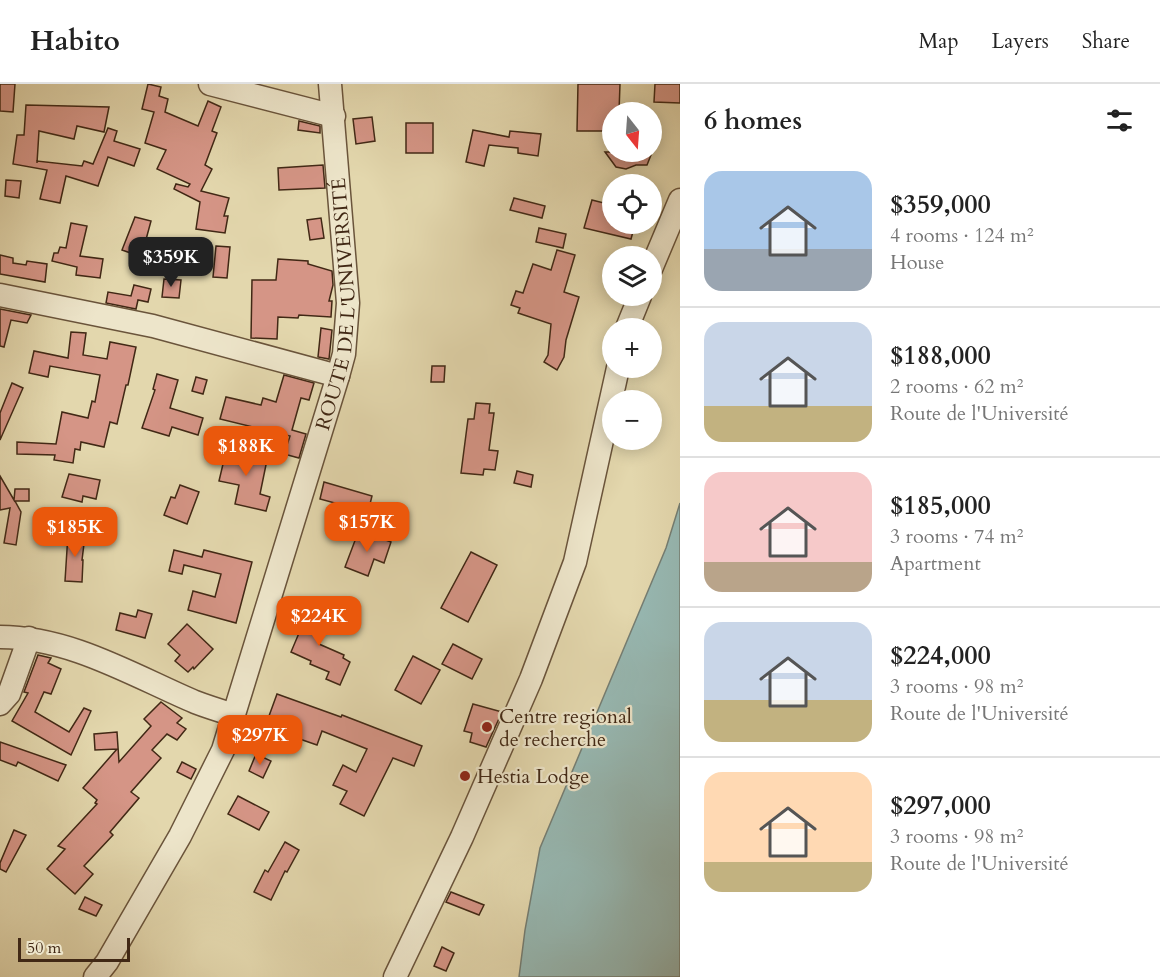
<!DOCTYPE html>
<meta charset="utf-8">
<style>
body{margin:0;font-family:Cardo,serif;background:#f6f6f6;color:#222;height:100vh;display:flex;flex-direction:column;font-size:22px;white-space:nowrap}
*{box-sizing:border-box;margin:0}
p{font-size:20px;color:#767676}
.icon{flex:none;width:33px;height:33px;fill:none;stroke:currentColor;stroke-width:2;stroke-linecap:round;stroke-linejoin:round}
.map{position:relative;flex:1;overflow:hidden}
.drawer{display:flex;flex-direction:column;background:#fff;width:480px}
.drawer>*{flex:none}
.needle{width:39px;rotate:163deg}
.tools{position:absolute;left:602px;top:18px;display:grid;gap:12px}
.tools a{display:grid;place-items:center;width:60px;height:60px;border-radius:50%;background:#fff;box-shadow:0 3px 15px #0003;font-size:30px}
.scale{position:absolute;left:18px;bottom:15px;width:112px;box-sizing:border-box;padding-left:6px;border:3px solid #412815;border-top:0;font-size:16px;line-height:21px;white-space:nowrap;color:#412815;-webkit-text-stroke:4px #ede5ca;paint-order:stroke}
.price{position:absolute;translate:-50% -51px;padding:0 14px;border-radius:12px;background:#ea580c;color:#fff;font-size:20px;line-height:39px;filter:drop-shadow(0 2px 3px #0008)}
.price::after{content:'';position:absolute;left:50%;top:36px;width:18px;height:14px;margin-left:-9px;background:inherit;clip-path:polygon(0 0,100% 0,50% 100%)}
.price.active{background:#222;color:#fff}
ul{padding:0;list-style:none}
li{display:flex;align-items:center;gap:18px;height:150px;padding:0 24px}
li+li{border-top:2px solid #e0e0e0}
li span{display:grid;place-items:center;flex:none;width:168px;height:120px;border-radius:18px;color:#555}
li>.icon{margin-inline-start:auto}
span .icon{width:72px;height:72px;fill:#fffc;stroke-width:1}
li b{font-size:26px}
h2{display:flex;justify-content:space-between;align-items:center;height:72px;padding:0 24px;font-size:26px}
header{display:flex;align-items:center;gap:36px;box-sizing:border-box;height:84px;padding:0 30px;background:#fff;border-bottom:2px solid #e0e0e0}
header strong{font-size:28px}
nav{display:flex;gap:33px;margin-inline-start:auto;font-size:21px}
main{display:flex;flex:1;min-height:0}
.map>svg:first-child{display:block}
</style>
<header>
<strong>Habito</strong>
<nav><a>Map</a><a>Layers</a><a>Share</a></nav>
</header>
<main>
<div class="map">
<svg width="680" height="893" viewBox="0 0 680 893">
<rect width="100%" height="100%" fill="#e3d7ad"/>
<filter id="stains"><feTurbulence type="fractalNoise" baseFrequency=".00333" numOctaves="4"/><feColorMatrix values="0 0 0 0 .2 0 0 0 0 .09 0 0 0 0 .02 0 0 0 .5 -.17"/></filter>
<radialGradient id="worn" r=".72"><stop offset=".6" stop-color="#630" stop-opacity="0"/><stop offset="1" stop-color="#630" stop-opacity=".3"/></radialGradient>
<path fill="#97b8b2" stroke="#757e73" stroke-width="1.5" d="M680,419V893H519L525,846L540,764L666,464Z"/>
<g fill="#d59586" stroke="#412815" stroke-width="1.5">
<path d="M0,0H15L13,28L0,27Z"/>
<path d="M148,0L161,3L159,12L168,15L165,28L198,42L208,17L221,23L212,47L217,49L205,81L212,85L201,107L229,114L224,132H228L225,149L196,145L200,118L174,105L176,100L188,103L190,100L157,85L166,66L145,59L154,28L142,25Z"/>
<path d="M578,0H620L619,28H612V47H577Z"/>
<path d="M655,0H680V19L654,18Z"/>
<path d="M26,21L109,23L104,48L77,42L74,55L39,47L37,79V77L82,82L84,77L93,80L108,44L117,47L114,57L140,65L134,82L108,73L98,102L66,92L60,119L40,115L47,86L13,80L17,51H24Z"/>
<path d="M372,33L375,57L356,60L353,35Z"/>
<path d="M299,37L320,42V49L298,46Z"/>
<rect x="406" y="39" width="27" height="30"/>
<path d="M473,46L509,53L510,47L541,50L538,72L518,69V64L489,61L484,82L466,78Z"/>
<path d="M605,68H643L651,71L647,81H636L626,85L616,83Z"/>
<path d="M323,81L325,104L279,106L278,84Z"/>
<path d="M6,96L21,97L19,114L5,112Z"/>
<path d="M514,114L545,122L542,134L510,126Z"/>
<path d="M592,116L612,121V140H635L631,155L584,144Z"/>
<path d="M135,133L151,137L144,163L142,162L139,172L122,166Z"/>
<path d="M321,134L324,154L310,156L307,136Z"/>
<path d="M71,139L87,142L80,172L103,175L100,194L76,191L77,183L52,177L54,169H58L60,163L66,164Z"/>
<path d="M539,144L566,150L563,164L536,158Z"/>
<path d="M216,162L230,163L227,194L213,193Z"/>
<path d="M557,166L575,171L564,208L579,213L566,256L564,273L557,286L544,278L548,271L551,240L518,229L520,224L511,221L516,207L523,209L533,180L551,186Z"/>
<path d="M0,171L13,174V179L26,181L27,177L47,180L45,198L0,190Z"/>
<path d="M278,175L308,177V180L332,187L333,201L329,217H332L331,233L299,231L298,234L278,233L277,255L251,254L252,196H276Z"/>
<path d="M164,195L181,196L179,214L162,213Z"/>
<path d="M134,201L151,205L148,218L138,216L136,225L106,219L108,208L131,212Z"/>
<path d="M0,225L31,231L27,239L11,236L4,263L0,262Z"/>
<path d="M321,244L332,246L329,275L318,273Z"/>
<path d="M71,248L86,249L83,271L107,275L110,258L136,263L128,301H126L117,340L110,338L104,363L81,358L80,366L75,365L73,379L54,376L55,371L17,370V358L56,360L62,328L88,334L92,317L95,318L100,291L50,282L48,293L29,289L34,267L68,274Z"/>
<path d="M432,282H445L444,298H431Z"/>
<path d="M157,290L178,296L170,324L203,334L198,351L172,343L169,352L142,344L155,306L153,305Z"/>
<path d="M284,291L314,299L309,316L301,314L292,346L306,350L299,374L284,370L290,352L220,335L226,313L261,321L263,314L276,318Z"/>
<path d="M196,293L207,296L203,310L192,307Z"/>
<path d="M12,299L23,304L0,356V329Z"/>
<path d="M476,319L490,320L489,329H494L489,366L498,367L495,386L484,385L483,391L461,389L468,335H474Z"/>
<path d="M227,363L268,371L260,410L270,413L266,427L235,420L239,401L219,397Z"/>
<path d="M517,387L533,391L531,403L514,399Z"/>
<path d="M69,390L100,396L96,415L83,412L82,418L62,413Z"/>
<path d="M0,392L14,416L15,405H29V417H15L21,428L16,461L4,459L10,424L0,426Z"/>
<path d="M324,398L372,412L368,428L320,415Z"/>
<path d="M180,401L199,408L187,440L164,431L171,413L175,414Z"/>
<path d="M359,446L391,458L384,479L374,475L368,492L345,483Z"/>
<path d="M68,450L85,452L82,476H83L82,498L65,497Z"/>
<path d="M174,466L202,473L204,466L252,478L236,539L188,526L193,507L215,513L221,490L184,481L182,490L169,487Z"/>
<path d="M471,468L497,481L468,538L441,524Z"/>
<path d="M310,523L328,531L324,541L327,542L319,560L344,571L343,574L350,578L340,601L326,595L329,588L310,580L311,577L291,568Z"/>
<path d="M138,526L152,530L145,554L116,546L120,529L136,533Z"/>
<path d="M187,540L213,565L194,585L193,583L188,588L175,577L180,571L168,560Z"/>
<path d="M453,560L482,575L472,595L442,580Z"/>
<path d="M38,571L51,574L48,579L61,585L51,610L44,608L35,628L69,648L84,624L91,627L71,671L12,637L28,609L24,608Z"/>
<path d="M413,572L440,586L421,620L395,606Z"/>
<path d="M277,610L341,633L342,631L422,662L414,682L393,674L364,732L340,720L347,707L333,701L343,681L356,688L367,665L322,647L317,661L265,643Z"/>
<path d="M161,618L182,634L177,639L186,645L177,656L167,650L152,666L161,674L131,708L139,714L110,748L113,751L84,782L93,790L75,810L47,785L65,765L58,762L97,720L95,719L97,716L83,704L117,665L95,666L94,650L117,648L119,678L151,642L144,635Z"/>
<path d="M473,620L502,628L486,663L470,658L472,649L464,647Z"/>
<path d="M0,658L66,681L58,697L18,678L16,682L0,676Z"/>
<path d="M256,670L271,677L263,694L249,687Z"/>
<path d="M182,678L196,685L191,695L177,688Z"/>
<path d="M238,712L269,728L259,746L228,730Z"/>
<path d="M14,746L26,751L6,788L0,785V779Z"/>
<path d="M285,758L299,766L287,788L285,787L271,816L254,808L265,786L268,788Z"/>
<path d="M451,808L484,821L479,831L446,818Z"/>
<path d="M85,813L102,821L96,832L79,825Z"/>
<path d="M442,863L454,869L446,887L434,882Z"/>
</g>
<g fill="none" stroke-linecap="round" stroke-linejoin="round">
<g stroke="#6a543b" stroke-width="25">
<g id="minor">
<path d="M210,0L334,32"/>
<path d="M651,185L680,116"/>
<path d="M0,211L153,242L338,292"/>
<path d="M627,244L640,212"/>
<path d="M0,553C70,553 132,591 195,618C208,623 221,627 234,631"/>
<path d="M0,620L9,610L29,554"/>
<path id="s1" d="M95,893L107,878L180,752L223,666L338,292L344,270L348,219L330,0"/>
<path d="M395,893L462,753L531,595L575,478L618,284"/>
</g>
</g>
<use href="#minor" stroke="#ede5ca" stroke-width="22"/>
</g>
<g fill="#8f2418" stroke="#ede5ca" stroke-width="2">
<circle cx="487" cy="643" r="6"/>
<circle cx="465" cy="692" r="6"/>
</g>
<g text-anchor="middle" stroke-width="4.5" stroke-linejoin="round" paint-order="stroke">
<g font-size="20" fill="#412815" stroke="#ede5ca">
<text dy="7" stroke="none"><textPath href="#s1" startOffset="724">ROUTE DE L'UNIVERSITÉ</textPath></text>
</g>
<g font-size="20" fill="#412815" stroke="#ede5ca" text-anchor="start">
<text x="499" y="639">Centre regional<tspan x="499" dy="23">de recherche</tspan></text>
<text x="477" y="699">Hestia Lodge</text>
</g>
</g>
<rect width="100%" height="100%" filter="url(#stains)"/>
<rect width="100%" height="100%" fill="url(#worn)"/>
</svg>
<div class="tools">
<a><svg class="needle" viewBox="-14 -14 28 28"><path d="M0-13l5 13h-10z" fill="#e53935"/><path d="M0 13l5-13h-10z" fill="#767676"/></svg></a>
<a><svg class="icon" aria-label="locate" viewBox="0 0 24 24"><circle cx="12" cy="12" r="6"/><path d="M12 2v4M12 18v4M2 12h4M18 12h4"/></svg></a>
<a><svg class="icon" aria-label="layers" viewBox="0 0 24 24"><path d="M12 4l9 5-9 5-9-5zM3 14l9 5 9-5"/></svg></a>
<a>+</a>
<a>−</a>
</div>
<div class="scale">50 m</div>
<b class="price active" style="left:171px;top:204px">$359K</b>
<b class="price" style="left:246px;top:393px">$188K</b>
<b class="price" style="left:367px;top:469px">$157K</b>
<b class="price" style="left:75px;top:474px">$185K</b>
<b class="price" style="left:319px;top:563px">$224K</b>
<b class="price" style="left:260px;top:682px">$297K</b>
</div>
<section class="drawer">
<h2>6 homes<svg class="icon" aria-label="filters" viewBox="0 0 24 24"><path d="M4 7h16M4 17h16"/><circle cx="9" cy="7" r="2"/><circle cx="15" cy="17" r="2"/></svg></h2>
<ul>
<li><span style="background:linear-gradient(#a9c7e8 65%,#9aa5b1 0)"><svg class="icon" aria-label="home" viewBox="0 0 24 24"><path d="M3 11l9-7 9 7M6 9v11h12V9"/></svg></span><div><b>$359,000</b><p>4 rooms · 124 m²</p><p>House</p></div></li>
<li><span style="background:linear-gradient(#c9d6e8 70%,#c2b280 0)"><svg class="icon" aria-label="home" viewBox="0 0 24 24"><path d="M3 11l9-7 9 7M6 9v11h12V9"/></svg></span><div><b>$188,000</b><p>2 rooms · 62 m²</p><p>Route de l'Université</p></div></li>
<li><span style="background:linear-gradient(#f6c9c9 75%,#b9a48a 0)"><svg class="icon" aria-label="home" viewBox="0 0 24 24"><path d="M3 11l9-7 9 7M6 9v11h12V9"/></svg></span><div><b>$185,000</b><p>3 rooms · 74 m²</p><p>Apartment</p></div></li>
<li><span style="background:linear-gradient(#c9d6e8 65%,#c2b280 0)"><svg class="icon" aria-label="home" viewBox="0 0 24 24"><path d="M3 11l9-7 9 7M6 9v11h12V9"/></svg></span><div><b>$224,000</b><p>3 rooms · 98 m²</p><p>Route de l'Université</p></div></li>
<li><span style="background:linear-gradient(#ffd9b3 75%,#c2b280 0)"><svg class="icon" aria-label="home" viewBox="0 0 24 24"><path d="M3 11l9-7 9 7M6 9v11h12V9"/></svg></span><div><b>$297,000</b><p>3 rooms · 98 m²</p><p>Route de l'Université</p></div></li>
</ul>
</section>
</main>
